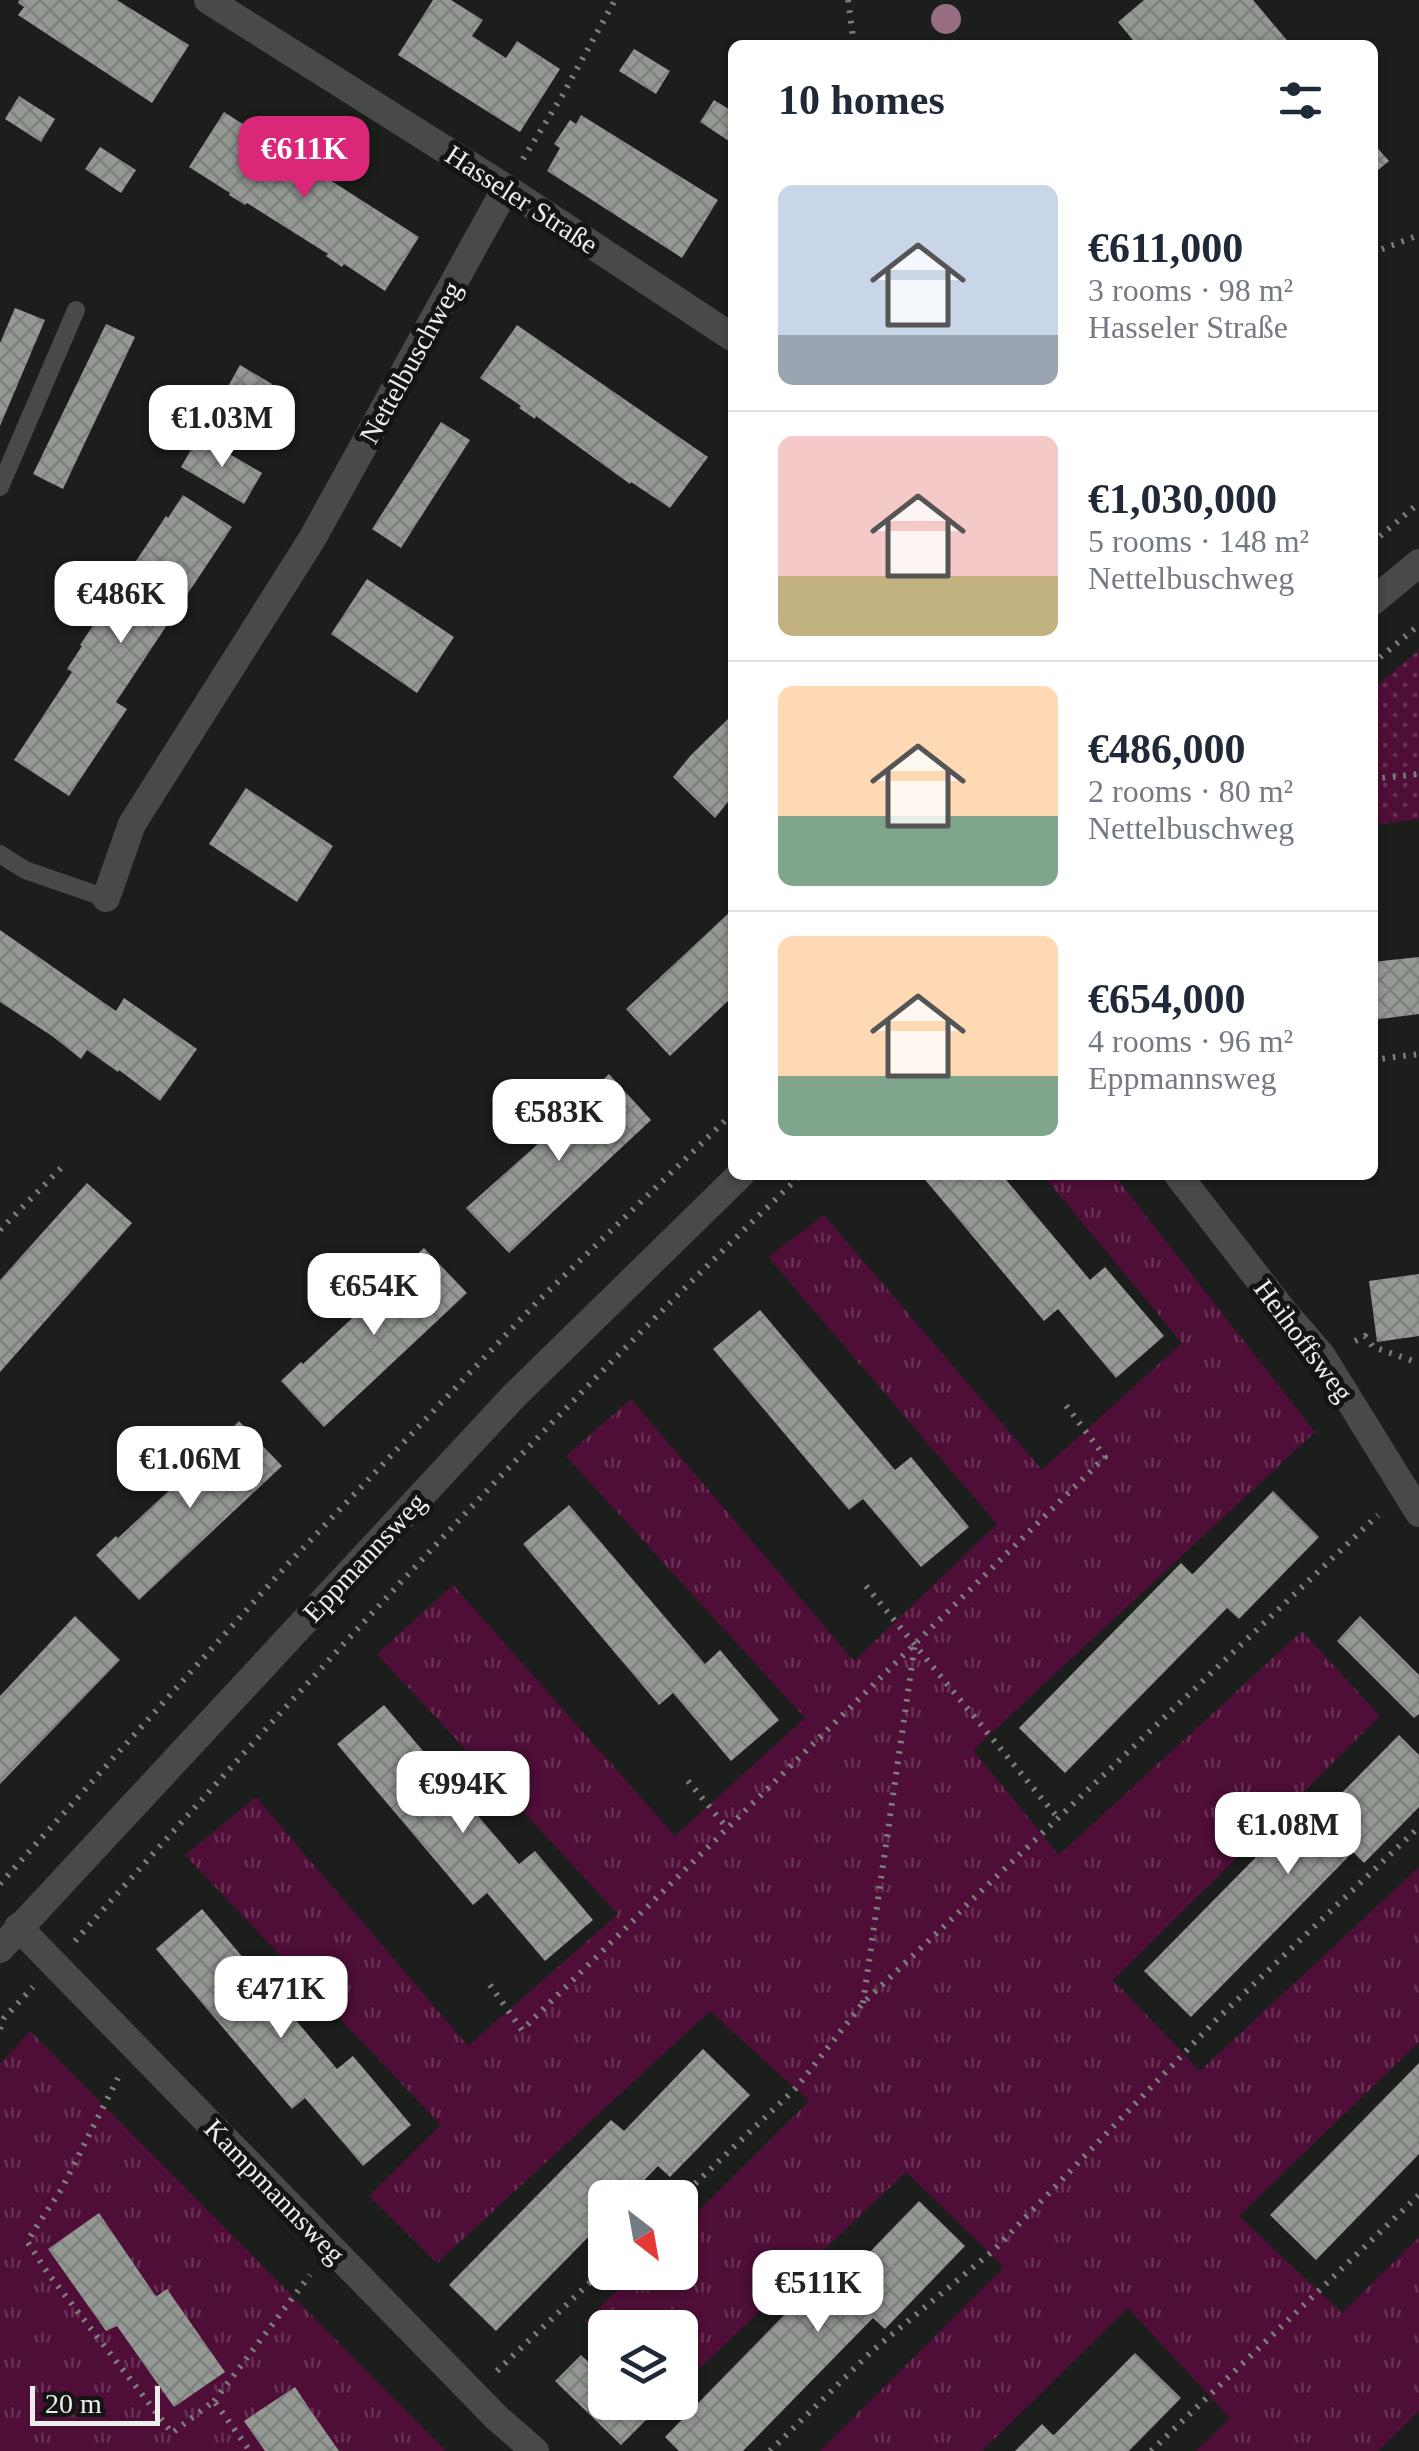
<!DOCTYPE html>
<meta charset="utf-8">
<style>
body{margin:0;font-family:Georgia,serif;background:#f2f2f3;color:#1f2937;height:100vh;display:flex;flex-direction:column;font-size:38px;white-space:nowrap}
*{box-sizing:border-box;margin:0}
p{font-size:32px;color:#747a83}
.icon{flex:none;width:55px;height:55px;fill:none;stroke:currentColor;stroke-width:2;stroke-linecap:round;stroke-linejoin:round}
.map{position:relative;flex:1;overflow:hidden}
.details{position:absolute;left:728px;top:40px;width:650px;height:1140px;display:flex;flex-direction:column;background:#fff;border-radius:15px;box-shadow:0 2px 8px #0004}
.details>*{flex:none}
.needle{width:65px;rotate:149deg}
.controls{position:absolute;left:588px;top:2180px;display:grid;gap:20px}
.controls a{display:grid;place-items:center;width:110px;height:110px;border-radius:15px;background:#fff;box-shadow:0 2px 8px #0004;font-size:50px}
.scale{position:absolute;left:30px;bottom:25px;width:130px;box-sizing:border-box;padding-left:10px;border:5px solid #eceeeb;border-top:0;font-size:28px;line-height:35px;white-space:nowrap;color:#eceeeb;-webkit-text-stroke:8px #121511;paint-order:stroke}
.price{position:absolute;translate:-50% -85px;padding:0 22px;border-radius:20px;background:#fff;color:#222;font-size:32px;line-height:65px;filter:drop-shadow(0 2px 5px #0008)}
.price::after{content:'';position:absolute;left:50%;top:60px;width:30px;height:22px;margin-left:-15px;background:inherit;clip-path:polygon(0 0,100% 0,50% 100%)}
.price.on{background:#db2777;color:#fff}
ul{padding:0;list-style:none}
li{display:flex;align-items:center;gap:30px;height:250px;padding:0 50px}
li+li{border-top:2px solid #e0e1e3}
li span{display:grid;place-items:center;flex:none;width:280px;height:200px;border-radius:15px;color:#555}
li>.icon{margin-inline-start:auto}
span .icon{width:120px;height:120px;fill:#fffc;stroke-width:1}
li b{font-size:42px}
h2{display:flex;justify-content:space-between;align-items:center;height:120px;padding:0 50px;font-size:42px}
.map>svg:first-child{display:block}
</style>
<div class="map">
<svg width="1419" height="2451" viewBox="0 0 1419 2451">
<defs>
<pattern id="grass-tufts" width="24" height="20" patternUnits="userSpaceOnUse" patternTransform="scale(2.5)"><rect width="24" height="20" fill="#4e0e38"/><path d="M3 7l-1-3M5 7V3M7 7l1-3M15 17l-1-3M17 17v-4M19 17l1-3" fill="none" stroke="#683155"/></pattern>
<pattern id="park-dots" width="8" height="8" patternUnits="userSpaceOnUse" patternTransform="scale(2.5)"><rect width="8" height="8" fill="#4e0e38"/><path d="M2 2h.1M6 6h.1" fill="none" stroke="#683155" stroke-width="1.8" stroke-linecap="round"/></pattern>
<pattern id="building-cross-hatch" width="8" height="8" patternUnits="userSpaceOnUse" patternTransform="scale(2.5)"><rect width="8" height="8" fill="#959994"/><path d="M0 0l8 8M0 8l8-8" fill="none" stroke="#7e807d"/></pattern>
</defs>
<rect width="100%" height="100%" fill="#1b1e1a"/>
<g fill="url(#grass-tufts)">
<path d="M1043,1175H1114L1315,1432L973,1750L1059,1855L1302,1631L1380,1716L1113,1980L1200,2071L1419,1867V2042L1239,2216L1342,2313L1419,2237V2411L1378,2451H1196L1230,2418L1128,2308L982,2451H820L1004,2267L906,2172L680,2387V2328H605V2341L585,2322L635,2273L680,2272V2229L809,2101L710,2011L437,2263L369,2196L441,2125L185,1855L256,1797L468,2046L618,1914L377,1654L453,1585L675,1836L805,1718L566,1456L631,1399L854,1661L997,1524L768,1257L824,1215L1042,1470L1182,1343Z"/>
<path d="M30,2031L446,2451H0V2064Z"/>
</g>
<path fill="url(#park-dots)" d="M1419,650V819L1373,825V689Z"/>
<g fill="url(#building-cross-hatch)">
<path d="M19,0H117L189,45L152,103L18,15L24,7L18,3Z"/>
<path d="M433,0H451L483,20L472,36L506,58L517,41L560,69L520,132L398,55Z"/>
<path d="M1144,0H1253L1291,45H1137L1118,22Z"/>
<path d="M634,49L670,71L656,94L619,71Z"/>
<path d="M19,96L55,119L41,142L5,119Z"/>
<path d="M714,100L732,111V143L700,122Z"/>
<path d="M224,112L419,237L385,291L344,264L342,267L326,256L328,254L247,203L245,205L229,195L230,193L189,167Z"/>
<path d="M581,115L718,200L682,258L547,171L560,148L554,144L570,120L576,124Z"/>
<path d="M1372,142L1389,161L1372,175Z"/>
<path d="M100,147L136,170L121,193L85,169Z"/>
<path d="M15,308L45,320L0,426V343Z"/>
<path d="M106,324L135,337L63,489L33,474Z"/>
<path d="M517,325L708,457L670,508L631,482L630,484L536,416L535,419L519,408L521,406L480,378Z"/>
<path d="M240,365L272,384L254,415L222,397Z"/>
<path d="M441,422L470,440L401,548L372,529Z"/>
<path d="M199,436L262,473L244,504L181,467Z"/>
<path d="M183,495L232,527L116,702L127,709L69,796L14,760L72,672L67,669L82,646L80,645L166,516L168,518Z"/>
<path d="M367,579L454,637L417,693L331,634Z"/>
<path d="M732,711V797L715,818L673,777L691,755L730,717L728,716Z"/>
<path d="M246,788L333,846L297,902L209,844Z"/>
<path d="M732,910V997L670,1056L626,1009Z"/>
<path d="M0,930L116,1011L124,998L197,1049L160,1101L119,1070L118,1072L87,1050L81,1059L52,1036L0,1002Z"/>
<path d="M1419,957V1014L1372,1020V962Z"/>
<path d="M609,1074L651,1120L509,1253L466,1208L539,1143L591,1095L589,1093Z"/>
<path d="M921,1175H1002L1090,1280L1105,1267L1164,1336L1116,1378L1058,1309L1044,1321Z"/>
<path d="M87,1183L132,1223L0,1372V1280Z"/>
<path d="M424,1248L467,1293L324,1427L281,1381L301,1362L303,1364L406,1268L404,1266Z"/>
<path d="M1419,1274V1336L1377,1342L1369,1281Z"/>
<path d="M760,1310L895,1470L911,1457L969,1527L921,1567L863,1499L849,1510L713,1349Z"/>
<path d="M239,1421L282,1466L139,1600L96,1555L116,1536L118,1538L221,1442L219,1440Z"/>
<path d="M1273,1491L1319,1537L1239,1619L1227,1608L1065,1773L1019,1728L1181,1563L1192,1574L1194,1573Z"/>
<path d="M569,1505L705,1664L720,1650L779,1720L731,1761L673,1693L659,1705L523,1544Z"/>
<path d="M75,1616L120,1660L0,1784V1696Z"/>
<path d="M1360,1616L1419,1675V1714L1414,1718L1337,1641Z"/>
<path d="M384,1705L519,1864L535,1851L593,1920L545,1961L487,1893L473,1905L337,1744Z"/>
<path d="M1399,1735L1419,1755V1807L1364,1863L1353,1852L1191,2017L1144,1971L1306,1806L1316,1817L1319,1816Z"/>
<path d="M202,1909L337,2069L353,2056L411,2125L363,2166L305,2098L292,2109L156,1949Z"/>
<path d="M703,2049L750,2095L670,2177L658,2166L627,2198H605V2220L496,2331L449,2285L611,2120L624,2131Z"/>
<path d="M1419,2063V2154L1316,2260L1270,2215Z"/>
<path d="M919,2201L965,2246L885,2329L873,2318L743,2451H679L665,2437L826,2272L837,2283H840Z"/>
<path d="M99,2213L155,2295L157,2296L167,2289L225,2372L174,2407L117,2326L106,2331L48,2249Z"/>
<path d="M1135,2353L1181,2398L1129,2451H1015L1042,2424L1053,2435L1055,2434Z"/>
<path d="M581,2355L605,2378V2402H630L647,2419L621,2445L555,2381Z"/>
<path d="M295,2387L309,2408L339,2451H265L244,2421Z"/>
</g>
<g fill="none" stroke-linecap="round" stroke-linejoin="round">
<g stroke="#7d7f7c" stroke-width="6" stroke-dasharray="2.5 8" stroke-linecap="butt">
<path d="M848,0L854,45"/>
<path d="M523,159L562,96L615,0"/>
<path d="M1372,253L1419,235"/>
<path d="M1372,543L1419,503"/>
<path d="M1372,664L1419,625"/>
<path d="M1372,779L1419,774"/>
<path d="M1372,1060L1419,1054"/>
<path d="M0,1230L65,1164"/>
<path d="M1355,1341L1365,1336L1373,1347L1419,1363"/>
<path d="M866,1586L1058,1818"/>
<path d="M688,1781L727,1828"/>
<path d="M0,1884L287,1565L538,1301L732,1114"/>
<path d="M75,1941C310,1678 546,1418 801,1175"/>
<path d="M490,1985L522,2030L1105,1457L1062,1400"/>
<path d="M863,2003L915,1644"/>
<path d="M0,2029L4,2018L33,1987"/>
<path d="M118,2078L61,2190L27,2241L47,2272L172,2433L214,2401L250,2451"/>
<path d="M680,2198L796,2088L863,2003L1378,1515"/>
<path d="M497,2371L605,2268"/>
<path d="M214,2401L310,2275"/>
<path d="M770,2451L872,2351L994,2250L1216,2020L1419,1827"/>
<path d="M1151,2451L1419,2195"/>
</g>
<g stroke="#474a46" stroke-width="18">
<path d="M0,487L76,310"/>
<path d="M0,854L25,870L106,898"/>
</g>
<g stroke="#474a46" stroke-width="28">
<path d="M208,0L506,188L732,337"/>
<path d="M106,898L132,824L312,539L506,188"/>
<path d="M1178,1175L1284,1312L1322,1356L1419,1513"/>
<path d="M18,1927L497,2418L535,2451"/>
</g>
<g stroke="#474a46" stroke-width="28">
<path d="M1372,602L1419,563"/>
<path d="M0,1949L513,1397L740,1175"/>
</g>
</g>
<circle fill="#986c83" cx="946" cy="19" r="15"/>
<g text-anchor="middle" stroke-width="10" stroke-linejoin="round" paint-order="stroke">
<g font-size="28" fill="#eceeeb" stroke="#121511">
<text transform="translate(522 199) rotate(33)" y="10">Hasseler Straße</text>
<text transform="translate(410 362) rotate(-61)" y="10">Nettelbuschweg</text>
<text transform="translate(1304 1340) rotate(53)" y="10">Heihoffsweg</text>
<text transform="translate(364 1557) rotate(-47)" y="10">Eppmannsweg</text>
<text transform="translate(275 2191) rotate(46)" y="10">Kampmannsweg</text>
</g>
</g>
</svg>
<div class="controls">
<a><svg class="needle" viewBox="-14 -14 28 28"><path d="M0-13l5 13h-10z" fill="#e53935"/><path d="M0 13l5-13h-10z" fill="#747a83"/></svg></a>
<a><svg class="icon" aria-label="layers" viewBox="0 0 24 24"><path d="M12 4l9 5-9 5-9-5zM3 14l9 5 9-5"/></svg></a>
</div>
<div class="scale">20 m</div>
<b class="price on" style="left:304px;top:201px">€611K</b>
<b class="price" style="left:222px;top:470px">€1.03M</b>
<b class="price" style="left:121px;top:646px">€486K</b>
<b class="price" style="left:559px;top:1164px">€583K</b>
<b class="price" style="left:374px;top:1338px">€654K</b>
<b class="price" style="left:190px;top:1511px">€1.06M</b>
<b class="price" style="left:463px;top:1836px">€994K</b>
<b class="price" style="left:1288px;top:1877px">€1.08M</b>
<b class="price" style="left:281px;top:2041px">€471K</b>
<b class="price" style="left:818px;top:2335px">€511K</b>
<section class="details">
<h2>10 homes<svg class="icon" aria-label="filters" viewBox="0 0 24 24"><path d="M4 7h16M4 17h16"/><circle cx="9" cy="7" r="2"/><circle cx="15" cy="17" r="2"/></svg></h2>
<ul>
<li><span style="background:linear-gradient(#c9d6e8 75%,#9aa5b1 0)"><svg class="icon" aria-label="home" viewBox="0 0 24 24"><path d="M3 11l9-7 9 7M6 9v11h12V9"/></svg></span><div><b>€611,000</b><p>3 rooms · 98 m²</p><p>Hasseler Straße</p></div></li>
<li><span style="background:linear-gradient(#f6c9c9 70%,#c2b280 0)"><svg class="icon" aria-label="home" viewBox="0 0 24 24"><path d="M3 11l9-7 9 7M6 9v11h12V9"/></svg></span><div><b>€1,030,000</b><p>5 rooms · 148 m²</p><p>Nettelbuschweg</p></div></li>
<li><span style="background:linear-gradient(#ffd9b3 65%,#7fa58c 0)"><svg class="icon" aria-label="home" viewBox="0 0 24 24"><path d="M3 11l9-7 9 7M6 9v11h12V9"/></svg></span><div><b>€486,000</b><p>2 rooms · 80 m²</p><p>Nettelbuschweg</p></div></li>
<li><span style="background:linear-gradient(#ffd9b3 70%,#7fa58c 0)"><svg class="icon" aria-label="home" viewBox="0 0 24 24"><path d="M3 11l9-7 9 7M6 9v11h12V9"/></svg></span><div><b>€654,000</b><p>4 rooms · 96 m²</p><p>Eppmannsweg</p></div></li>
</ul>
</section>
</div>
